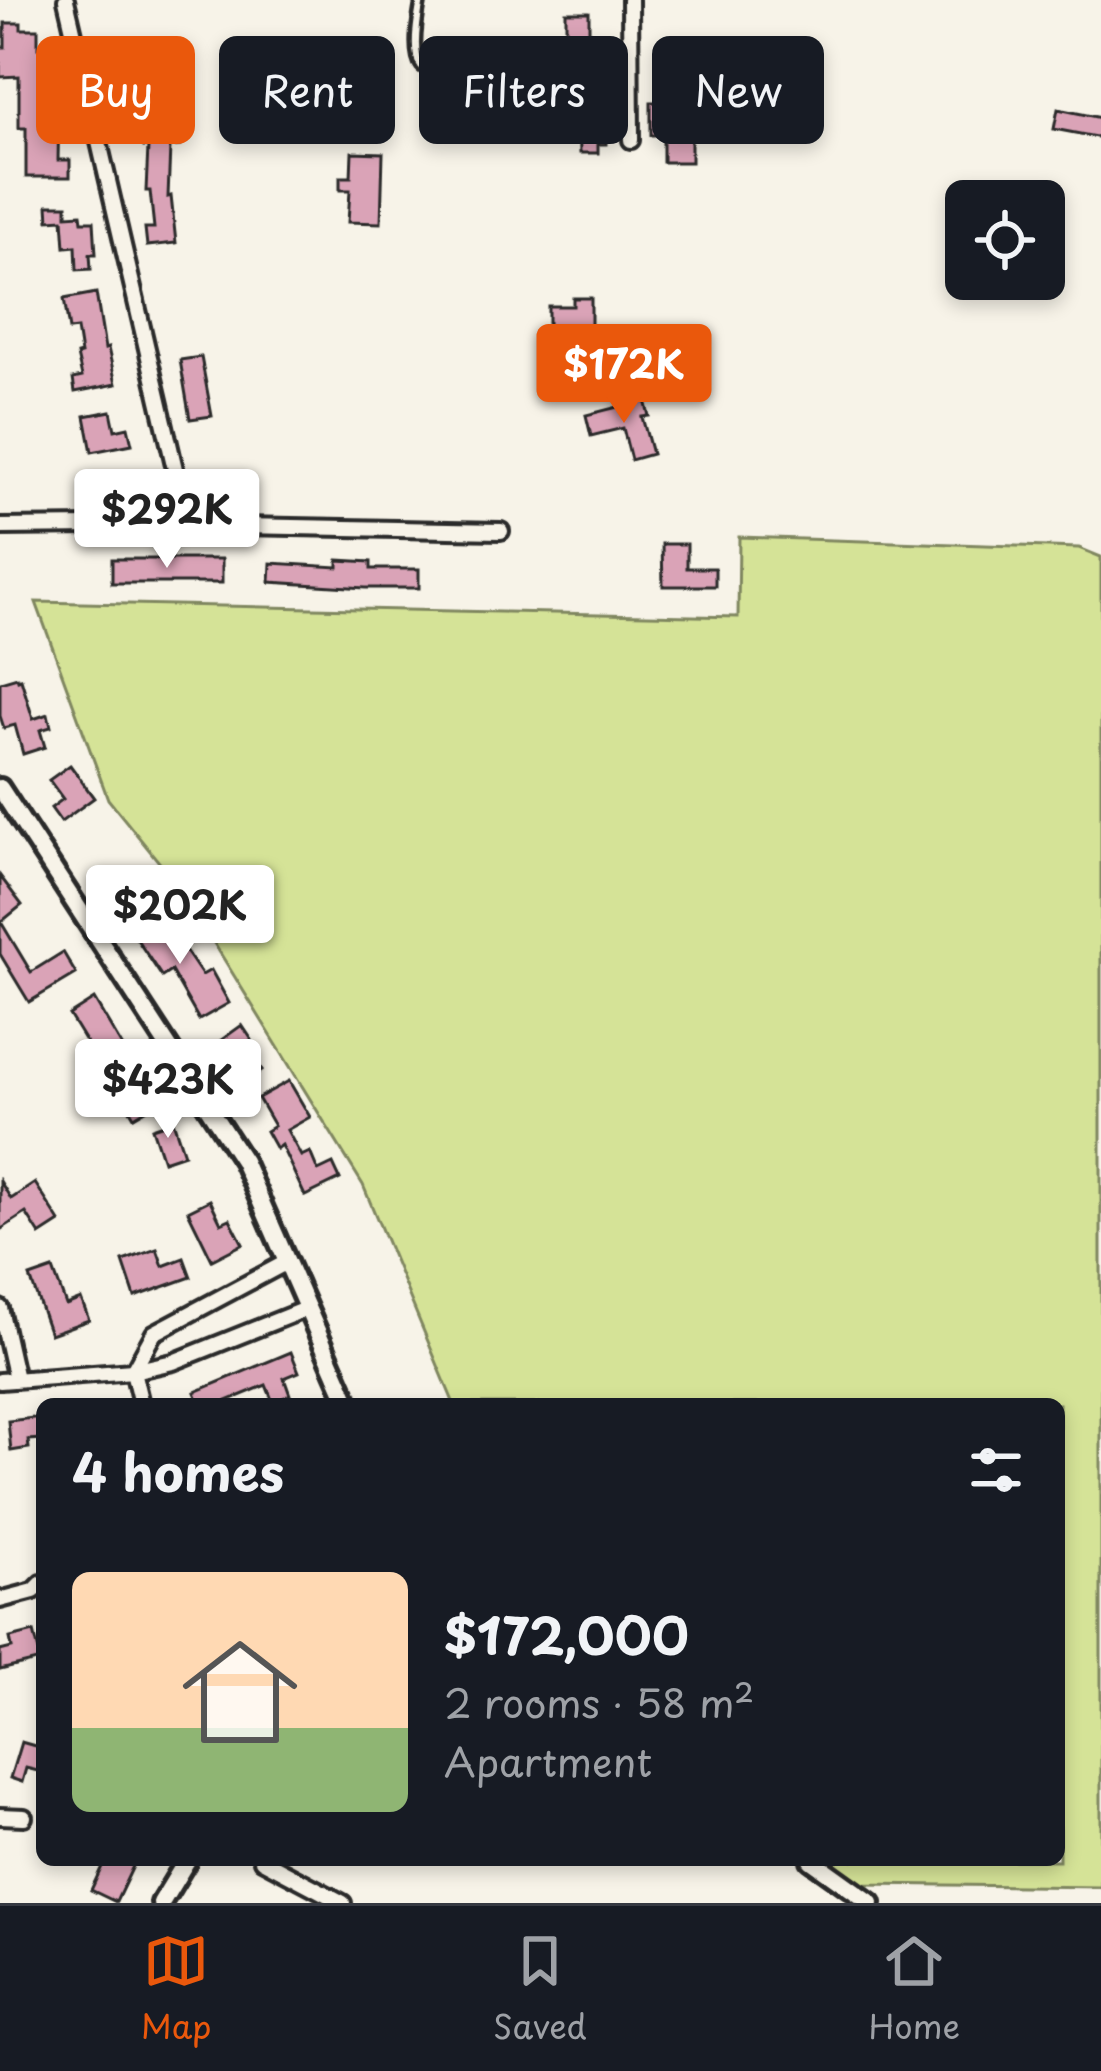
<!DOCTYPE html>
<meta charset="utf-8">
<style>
body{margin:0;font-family:"Playpen Sans",sans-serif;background:#20242c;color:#f1f3f6;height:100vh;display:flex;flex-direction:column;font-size:45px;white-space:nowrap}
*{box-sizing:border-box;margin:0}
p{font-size:39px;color:#9ea1a6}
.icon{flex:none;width:66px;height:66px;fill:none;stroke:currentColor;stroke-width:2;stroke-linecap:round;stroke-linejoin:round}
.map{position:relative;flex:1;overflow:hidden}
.panel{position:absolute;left:36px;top:1398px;width:1029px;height:468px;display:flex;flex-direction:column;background:#171b24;border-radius:18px;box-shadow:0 6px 18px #0003}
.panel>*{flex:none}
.top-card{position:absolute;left:36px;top:36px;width:1029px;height:108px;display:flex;gap:24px}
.tools{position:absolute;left:945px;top:180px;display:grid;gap:24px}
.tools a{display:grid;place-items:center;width:120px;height:120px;border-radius:18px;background:#171b24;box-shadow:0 6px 18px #0003;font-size:60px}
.price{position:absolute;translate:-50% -102px;padding:0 27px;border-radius:12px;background:#fff;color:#222;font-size:39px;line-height:78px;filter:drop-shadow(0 3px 6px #0008)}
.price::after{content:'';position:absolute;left:50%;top:72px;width:36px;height:27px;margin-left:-18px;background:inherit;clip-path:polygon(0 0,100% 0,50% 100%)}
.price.on{background:#ea580c;color:#fff}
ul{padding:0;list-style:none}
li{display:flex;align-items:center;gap:36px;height:300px;padding:0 36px}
li span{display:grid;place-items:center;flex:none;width:336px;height:240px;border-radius:18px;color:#555}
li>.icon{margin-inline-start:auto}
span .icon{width:144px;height:144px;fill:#fffc;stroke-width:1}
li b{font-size:51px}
h2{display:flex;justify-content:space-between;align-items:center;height:144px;padding:0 36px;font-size:51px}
.chip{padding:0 42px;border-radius:18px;background:#171b24;box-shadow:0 6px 18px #0003;font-size:42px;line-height:108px}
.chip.on{background:#ea580c;color:#fff}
.menu{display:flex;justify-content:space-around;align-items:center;height:168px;border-top:3px solid #363941;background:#171b24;font-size:33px;color:#9ea1a6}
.menu a{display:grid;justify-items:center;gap:6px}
.menu .on{color:#ea580c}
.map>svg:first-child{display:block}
</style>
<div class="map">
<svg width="1101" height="1903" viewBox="0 0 1101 1903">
<rect width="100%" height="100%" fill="#f7f3e8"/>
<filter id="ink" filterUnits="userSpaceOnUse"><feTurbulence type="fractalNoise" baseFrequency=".00833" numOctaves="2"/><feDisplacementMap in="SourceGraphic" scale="24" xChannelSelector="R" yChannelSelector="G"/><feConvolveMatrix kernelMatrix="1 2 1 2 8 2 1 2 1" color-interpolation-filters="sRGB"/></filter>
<g filter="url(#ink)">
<path fill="#d5e397" stroke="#808761" stroke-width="3" d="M739,537L1079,548L1101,557V1887L863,1884L828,1860H1059V1404H454L363,1185L180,888L108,799L36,602L738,617Z"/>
<g fill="#daa3b7" stroke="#2b2b2b" stroke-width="3">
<path d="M566,12H589V46H596V65L578,66V55H566Z"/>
<path d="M5,23H21V29H38V48H43L44,62H40V111H59L58,160H70V177H26V128H19V76L0,77V47H5Z"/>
<path d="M608,79L606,144H598V153H580L578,81Z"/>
<path d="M651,102H691V162H663V135H651Z"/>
<path d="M1058,109L1101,118V138L1054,129Z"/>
<path d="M164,114V131L181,130V146L170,147L168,197L171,196L176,243L147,246L145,228H154L150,191H146L148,147H144L143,115Z"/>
<path d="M352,152L383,153L381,223L348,222L350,190H340V177H351Z"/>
<path d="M48,205H67V215L81,214L82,221H94L96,254H90L91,269L77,270L76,246L65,247L63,219L49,220Z"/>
<path d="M96,293L105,349L108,348L116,384L75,392L73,379L82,377L77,355L81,354L77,329L69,330L64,299Z"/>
<path d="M573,298H591V328H548V306H573Z"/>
<path d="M201,357L212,416L190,419L180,360Z"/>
<path d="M645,400L649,416L642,417L652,454L631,460L623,428L591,436L586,415Z"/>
<path d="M111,411L115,430L128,427L132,444L92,452L85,416Z"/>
<path d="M662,544H687V568H715V586H663Z"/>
<rect x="112" y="559" width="110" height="24"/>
<path d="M338,560L371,562V569H419V588H366L270,582L271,563L338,567Z"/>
<path d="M17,677L18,680L21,679L33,719L48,714L51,727L40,730L45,747L23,754L15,725L4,728L0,716V682Z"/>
<path d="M70,765L94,798L61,822L51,808L63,799L49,780Z"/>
<path d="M0,876L22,905L1,922L31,972L63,952L76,974L29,1002L0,954Z"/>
<path d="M160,913L202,975L211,970L229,1003L199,1020L171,971L162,977L132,932Z"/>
<path d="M94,999L156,1104L134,1117L120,1093L110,1099L100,1082L107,1077L69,1015Z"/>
<path d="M242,1025L252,1040L245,1045L262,1070L238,1088L210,1048Z"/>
<path d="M289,1081L310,1117L287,1130L301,1156L310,1152L318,1171L333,1164L340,1179L305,1196L281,1145L276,1149L266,1131L274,1126L258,1098Z"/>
<path d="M173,1121L184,1154L163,1161L152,1128Z"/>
<path d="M0,1181L11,1199L35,1183L60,1222L40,1235L26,1213L0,1230Z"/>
<path d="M210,1200L221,1223L230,1219L243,1244L212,1260L188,1211Z"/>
<path d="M157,1249L163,1266L184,1258L191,1277L135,1297L123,1261Z"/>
<path d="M53,1269L66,1305L81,1299L89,1320L50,1334L30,1277Z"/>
<path d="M291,1352L299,1372L284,1378L290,1395L273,1402L266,1385L220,1404H200L195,1392Z"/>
<path d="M42,1417V1439L28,1440L29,1448L11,1451L8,1421Z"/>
<path d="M34,1632L41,1660L0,1670V1651L12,1648L10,1638Z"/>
<path d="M21,1742L42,1748V1772L26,1768L22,1782L10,1778Z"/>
<path d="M105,1860H136L116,1902L91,1890Z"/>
</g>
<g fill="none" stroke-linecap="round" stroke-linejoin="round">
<g stroke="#2b2b2b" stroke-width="15">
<path id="service" d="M421,0C418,16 411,53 421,66C435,85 598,71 630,71"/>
</g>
<g stroke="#2b2b2b" stroke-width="22">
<g id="minor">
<path d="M66,0L188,525"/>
<path d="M630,0L631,140"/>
<path d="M0,527L188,525L501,531"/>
<path d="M0,1308L16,1379"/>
<path d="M133,1371L154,1333L287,1262"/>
<path d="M133,1371L141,1404"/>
<path d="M0,1381L133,1371L173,1362L308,1308"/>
<path d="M0,1600L34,1591L42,1583"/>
<path d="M0,1816L24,1817"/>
<path d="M262,1860L343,1903"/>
</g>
</g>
<g stroke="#2b2b2b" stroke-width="26">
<g id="tertiary">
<path d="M0,788L243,1161L349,1404"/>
<path d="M811,1860L871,1903"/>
<path d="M161,1903L187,1860"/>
</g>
</g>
<use href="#service" stroke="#f7f3e8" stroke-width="6"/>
<use href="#minor" stroke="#f7f3e8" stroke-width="14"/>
<use href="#tertiary" stroke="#f7f3e8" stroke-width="16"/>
</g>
</g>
</svg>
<div class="tools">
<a><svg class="icon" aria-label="locate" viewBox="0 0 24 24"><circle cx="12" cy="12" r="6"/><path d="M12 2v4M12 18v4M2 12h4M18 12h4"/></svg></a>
</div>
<b class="price on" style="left:624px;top:426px">$172K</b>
<b class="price" style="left:167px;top:571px">$292K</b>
<b class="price" style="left:180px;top:967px">$202K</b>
<b class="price" style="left:168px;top:1141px">$423K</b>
<div class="top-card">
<a class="chip on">Buy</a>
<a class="chip">Rent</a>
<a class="chip">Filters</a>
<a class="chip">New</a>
</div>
<section class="panel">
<h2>4 homes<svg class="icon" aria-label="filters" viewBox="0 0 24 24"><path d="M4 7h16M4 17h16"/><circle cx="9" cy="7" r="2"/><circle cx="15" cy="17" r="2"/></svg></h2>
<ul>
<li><span style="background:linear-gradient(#ffd9b3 65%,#8fb573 0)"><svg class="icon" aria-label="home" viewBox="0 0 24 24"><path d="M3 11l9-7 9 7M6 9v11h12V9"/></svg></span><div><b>$172,000</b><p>2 rooms · 58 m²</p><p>Apartment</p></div></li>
</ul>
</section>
</div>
<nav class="menu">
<a class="on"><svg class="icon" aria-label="map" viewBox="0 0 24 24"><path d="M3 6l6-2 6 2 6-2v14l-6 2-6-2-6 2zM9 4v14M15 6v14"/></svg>Map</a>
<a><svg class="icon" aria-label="saved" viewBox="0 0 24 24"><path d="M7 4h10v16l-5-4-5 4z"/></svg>Saved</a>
<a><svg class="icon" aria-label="home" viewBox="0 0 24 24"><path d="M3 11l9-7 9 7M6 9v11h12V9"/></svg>Home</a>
</nav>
